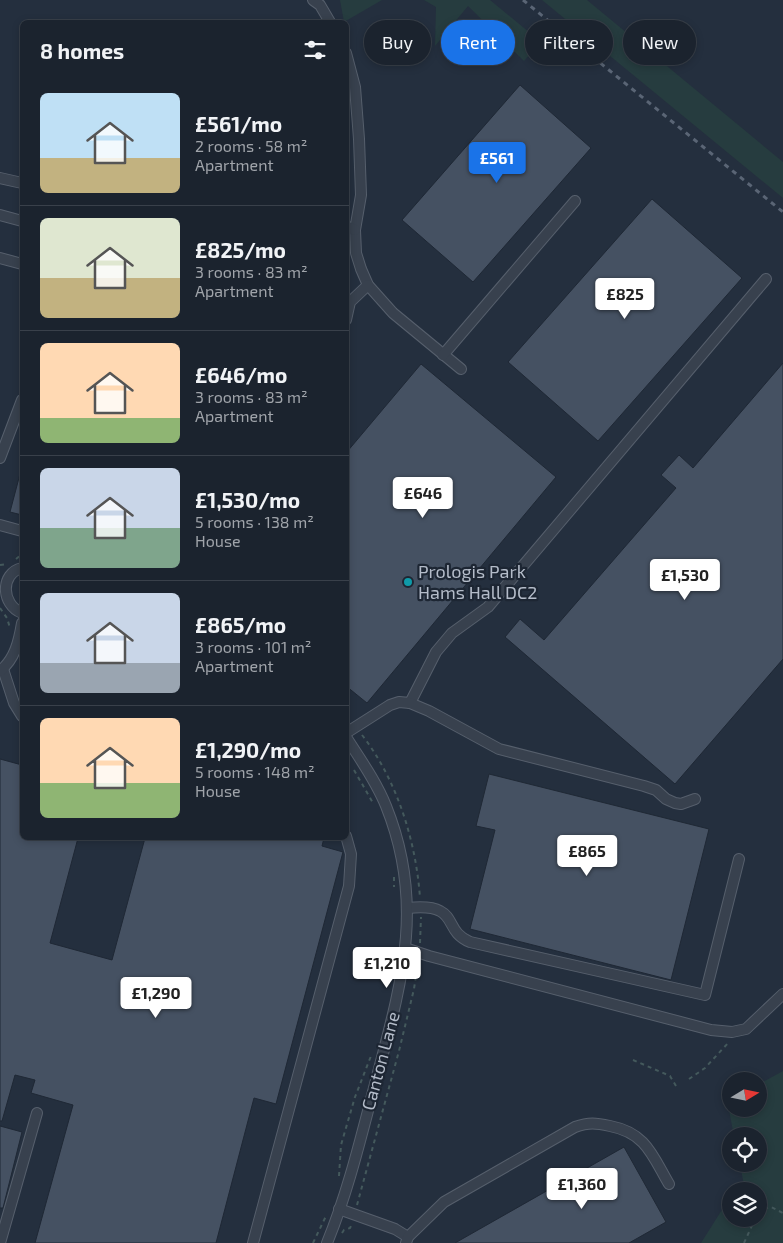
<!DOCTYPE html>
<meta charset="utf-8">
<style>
body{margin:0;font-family:"Exo 2",sans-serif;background:#282f3a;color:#f1f3f6;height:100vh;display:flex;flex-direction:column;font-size:19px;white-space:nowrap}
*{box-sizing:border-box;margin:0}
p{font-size:16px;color:#a0a4aa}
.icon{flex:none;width:28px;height:28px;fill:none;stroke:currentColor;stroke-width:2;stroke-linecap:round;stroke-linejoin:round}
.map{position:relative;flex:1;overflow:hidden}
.side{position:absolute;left:20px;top:20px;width:329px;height:820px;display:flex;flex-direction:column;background:#1b232e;border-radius:8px;box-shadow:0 2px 8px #0003,0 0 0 1px #39404a}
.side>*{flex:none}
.guide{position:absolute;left:364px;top:20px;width:344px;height:45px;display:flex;gap:10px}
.needle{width:32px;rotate:80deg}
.buttons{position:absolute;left:722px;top:1072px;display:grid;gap:10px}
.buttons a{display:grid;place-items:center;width:45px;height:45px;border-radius:50%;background:#1b232e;box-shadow:0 2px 8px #0003,0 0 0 1px #39404a;font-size:25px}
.price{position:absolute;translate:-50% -42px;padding:0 11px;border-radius:5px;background:#fff;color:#222;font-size:16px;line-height:32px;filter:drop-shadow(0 1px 2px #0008)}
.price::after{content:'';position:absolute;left:50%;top:30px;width:15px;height:11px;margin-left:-8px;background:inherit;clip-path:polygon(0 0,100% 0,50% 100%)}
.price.current{background:#1a73e8;color:#fff}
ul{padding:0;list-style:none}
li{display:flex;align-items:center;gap:15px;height:125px;padding:0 20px}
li+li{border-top:1px solid #39404a}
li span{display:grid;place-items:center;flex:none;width:140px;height:100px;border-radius:8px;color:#555}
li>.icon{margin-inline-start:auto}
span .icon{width:60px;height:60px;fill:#fffc;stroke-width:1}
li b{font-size:21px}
h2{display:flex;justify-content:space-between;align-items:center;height:60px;padding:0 20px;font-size:21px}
.pill{padding:0 18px;border-radius:22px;background:#1b232e;box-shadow:0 2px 8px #0003,0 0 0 1px #39404a;font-size:18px;line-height:45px}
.pill.current{background:#1a73e8;color:#fff}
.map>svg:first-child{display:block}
</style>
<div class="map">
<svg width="783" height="1243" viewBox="0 0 783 1243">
<rect width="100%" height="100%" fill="#242f3e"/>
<g fill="#263c3f">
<path d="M340,0H382L344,22Z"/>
<path d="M424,0H490L541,42L524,61L468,6L435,46L436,7Z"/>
<path d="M542,0H587L783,162V198Z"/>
<path d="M783,1071V1243H701L725,1205L731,1202V1219H759V1191H745L740,1164H759V1136H734L727,1100L731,1098V1109H759V1084Z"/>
</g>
<g fill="#455162" stroke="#1f2835">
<path d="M406,22L428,42L411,61L389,41Z"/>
<path d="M520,85L591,148L473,282L402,220Z"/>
<path d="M652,199L742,278L598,441L508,362Z"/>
<path d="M783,363V659L675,784L505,637L520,619L544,640L676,488L661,475L679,455L693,468Z"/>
<path d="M421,364L556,477L367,703L346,686V453Z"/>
<path d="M20,474H22V515L10,512Z"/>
<path d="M0,759L22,765V838H78L50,943L112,960L145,838H324L322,846L343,852L276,1104L254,1098L216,1243H35L73,1105L31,1093L35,1080L15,1075L2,1121H0Z"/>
<path d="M489,774L709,829L671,980L470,929L495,830L476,826Z"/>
<path d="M0,1126L22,1132L3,1208H0Z"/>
<path d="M624,1147L666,1222L629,1243H455Z"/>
</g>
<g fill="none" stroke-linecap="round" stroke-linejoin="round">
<g stroke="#565f6c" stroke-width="12">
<g id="minor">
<path d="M313,0L320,5L330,22"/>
<path d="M346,53L355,87L359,139L361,195L355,230L356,253L361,269L368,285L393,313L461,369"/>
<path d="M0,178L22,183"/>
<path d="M0,215L22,221"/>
<path d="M346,226L355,230"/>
<path d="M0,258L22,264"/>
<path d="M346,320L350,302L368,285"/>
<path d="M443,355L575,201"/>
<path d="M0,458L22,400"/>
<path d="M0,525L22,531"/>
<path d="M22,568C0,573 1,605 22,613"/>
<path d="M3,669L14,703L22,716"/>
<path d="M0,671C15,659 19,641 22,623"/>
<path d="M410,703L436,652L452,633L488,607L766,279"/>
<path d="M346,733L390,705L399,702L410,703L429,711L499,749L644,786L656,790L666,799L675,803L681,804L695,799"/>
<path d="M408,908C418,907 431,906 440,911C454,918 449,933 470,942L705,995L739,859"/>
<path d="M405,948L429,956L711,1030L732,1032L746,1029L783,994"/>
<path d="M339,1209L395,1229L408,1237"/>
<path d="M0,1243L37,1113"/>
<path d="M253,1243L349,886L351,854L346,836"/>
<path d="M327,1243C348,1192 361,1137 375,1084C401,985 426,905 386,806C376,781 360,759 346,737"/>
<path d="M406,1243L408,1237L444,1202L575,1127C589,1122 596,1123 610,1126C646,1133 652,1155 669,1184"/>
</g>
</g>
<g stroke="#44595c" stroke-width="2" stroke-dasharray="4 4" stroke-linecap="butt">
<path d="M16,559L22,554"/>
<path d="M0,565L7,564"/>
<path d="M0,608L7,618L10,628"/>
<path d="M362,735C397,780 416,841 420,898"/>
<path d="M354,770L373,803"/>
<path d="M394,877V887"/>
<path d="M420,943L421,917"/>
<path d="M633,1060L670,1076L676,1086"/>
<path d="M689,1079L705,1068L729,1042"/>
<path d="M339,1176L341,1145L355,1097L371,1056"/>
<path d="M357,1205L399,1051L414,989L418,962"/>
<path d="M759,1214L762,1209L771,1207L783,1213"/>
<path d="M342,1233L344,1230L350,1228L352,1224"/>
<path d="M313,1243L326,1216"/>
<path d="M744,1243L755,1219"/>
</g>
<use href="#minor" stroke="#38414e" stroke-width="10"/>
<path stroke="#5a6575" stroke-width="3" stroke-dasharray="5 5" stroke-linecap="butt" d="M523,0L783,212"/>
</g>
<circle fill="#0f9aa8" stroke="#1d2633" stroke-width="2" cx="408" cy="582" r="5"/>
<g text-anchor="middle" stroke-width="4.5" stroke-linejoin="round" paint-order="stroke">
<g font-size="18" fill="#b4bcc9" stroke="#1d2633" text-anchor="start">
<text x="418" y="578">Prologis Park<tspan x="418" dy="21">Hams Hall DC2</tspan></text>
</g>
<g font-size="18" fill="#b4bcc9" stroke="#1d2633">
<text transform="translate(381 1061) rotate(-75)" y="6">Canton Lane</text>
</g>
</g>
</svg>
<div class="buttons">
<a><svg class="needle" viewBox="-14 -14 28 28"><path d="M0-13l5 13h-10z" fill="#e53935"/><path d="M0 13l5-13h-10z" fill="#a0a4aa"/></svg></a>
<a><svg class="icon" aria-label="locate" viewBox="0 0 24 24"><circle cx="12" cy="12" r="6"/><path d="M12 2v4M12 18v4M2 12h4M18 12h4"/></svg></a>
<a><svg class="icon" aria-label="layers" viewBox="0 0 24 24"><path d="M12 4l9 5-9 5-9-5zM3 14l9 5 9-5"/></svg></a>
</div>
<b class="price current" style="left:497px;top:184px">£561</b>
<b class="price" style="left:625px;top:320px">£825</b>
<b class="price" style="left:423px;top:519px">£646</b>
<b class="price" style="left:685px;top:601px">£1,530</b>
<b class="price" style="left:587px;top:877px">£865</b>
<b class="price" style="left:387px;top:989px">£1,210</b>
<b class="price" style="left:156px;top:1019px">£1,290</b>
<b class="price" style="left:582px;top:1210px">£1,360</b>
<div class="guide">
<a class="pill">Buy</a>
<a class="pill current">Rent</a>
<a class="pill">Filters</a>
<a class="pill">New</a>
</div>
<section class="side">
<h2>8 homes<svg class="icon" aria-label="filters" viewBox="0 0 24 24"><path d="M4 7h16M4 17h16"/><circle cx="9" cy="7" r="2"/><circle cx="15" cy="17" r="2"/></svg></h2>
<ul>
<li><span style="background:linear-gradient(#bfe0f5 65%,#c2b280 0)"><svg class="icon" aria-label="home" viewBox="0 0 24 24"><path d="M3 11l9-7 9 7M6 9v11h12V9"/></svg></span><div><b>£561/mo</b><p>2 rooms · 58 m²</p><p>Apartment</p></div></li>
<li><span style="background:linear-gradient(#dfe7d0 60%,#c2b280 0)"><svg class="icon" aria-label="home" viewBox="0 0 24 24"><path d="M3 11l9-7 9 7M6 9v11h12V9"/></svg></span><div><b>£825/mo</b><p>3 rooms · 83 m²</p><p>Apartment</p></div></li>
<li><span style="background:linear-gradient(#ffd9b3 75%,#8fb573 0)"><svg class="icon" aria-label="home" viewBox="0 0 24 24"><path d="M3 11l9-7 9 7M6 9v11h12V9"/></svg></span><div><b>£646/mo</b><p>3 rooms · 83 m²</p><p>Apartment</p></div></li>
<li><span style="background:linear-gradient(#c9d6e8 60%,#7fa58c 0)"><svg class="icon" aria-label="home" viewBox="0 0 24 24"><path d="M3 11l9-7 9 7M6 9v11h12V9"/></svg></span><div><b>£1,530/mo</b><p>5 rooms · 138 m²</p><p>House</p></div></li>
<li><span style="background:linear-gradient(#c9d6e8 70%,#9aa5b1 0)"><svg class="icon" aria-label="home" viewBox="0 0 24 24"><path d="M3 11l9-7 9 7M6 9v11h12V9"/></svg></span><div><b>£865/mo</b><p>3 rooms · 101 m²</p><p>Apartment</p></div></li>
<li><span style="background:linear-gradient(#ffd9b3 65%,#8fb573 0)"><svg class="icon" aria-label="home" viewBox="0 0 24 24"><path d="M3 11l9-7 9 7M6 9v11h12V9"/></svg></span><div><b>£1,290/mo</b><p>5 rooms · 148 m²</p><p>House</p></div></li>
</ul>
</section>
</div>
